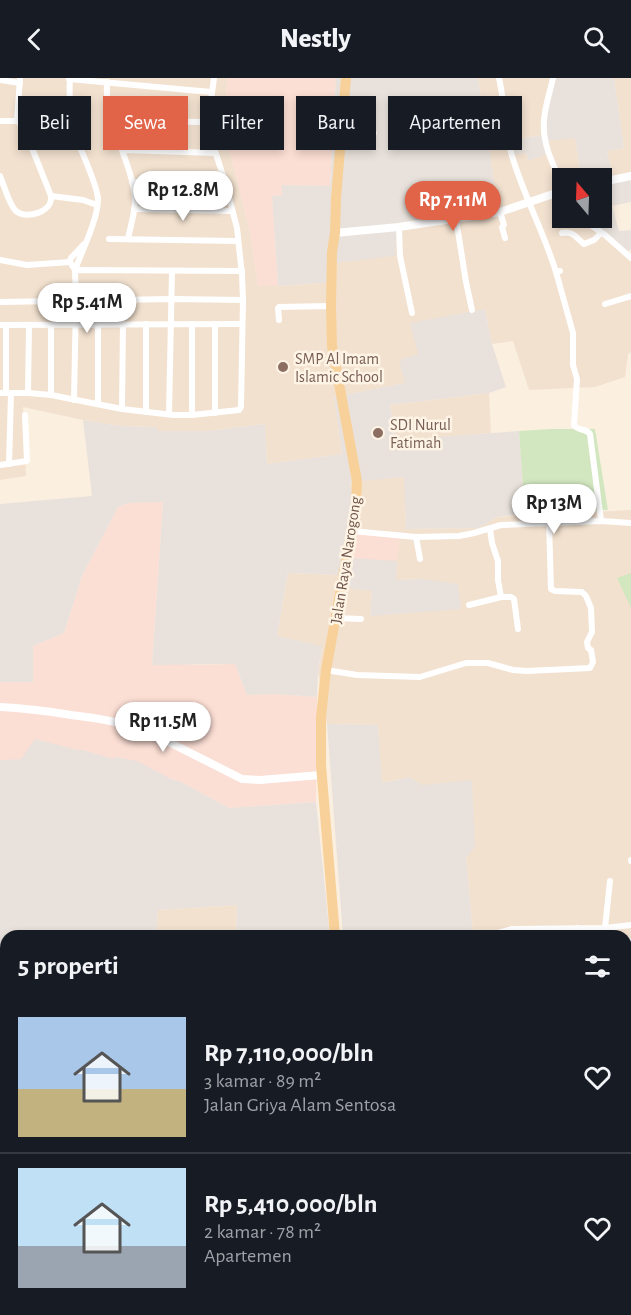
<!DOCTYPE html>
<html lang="id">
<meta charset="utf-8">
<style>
body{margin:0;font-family:"Alegreya Sans",sans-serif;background:#242831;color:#f1f3f6;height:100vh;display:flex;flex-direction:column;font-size:22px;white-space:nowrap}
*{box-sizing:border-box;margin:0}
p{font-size:20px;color:#9ea1a6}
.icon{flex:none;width:33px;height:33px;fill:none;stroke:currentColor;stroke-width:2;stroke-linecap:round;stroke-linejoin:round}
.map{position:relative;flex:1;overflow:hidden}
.side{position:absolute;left:0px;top:852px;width:632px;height:386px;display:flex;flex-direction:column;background:#171b24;border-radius:18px 18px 0 0;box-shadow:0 3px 9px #0003}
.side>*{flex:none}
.guide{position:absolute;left:18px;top:18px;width:596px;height:54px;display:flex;gap:12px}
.needle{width:39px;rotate:341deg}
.buttons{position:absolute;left:552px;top:90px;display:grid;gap:12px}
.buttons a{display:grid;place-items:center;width:60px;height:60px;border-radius:0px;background:#171b24;box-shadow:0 3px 9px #0003;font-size:30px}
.price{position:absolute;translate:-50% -51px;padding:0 14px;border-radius:21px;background:#fff;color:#222;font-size:20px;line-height:39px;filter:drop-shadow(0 2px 3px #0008)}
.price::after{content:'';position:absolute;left:50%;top:36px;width:18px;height:14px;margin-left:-9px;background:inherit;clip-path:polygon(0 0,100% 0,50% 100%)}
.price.current{background:#e16449;color:#fff}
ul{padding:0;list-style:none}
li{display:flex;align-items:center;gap:18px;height:150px;padding:0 18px}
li+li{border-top:2px solid #363941}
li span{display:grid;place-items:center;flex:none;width:168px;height:120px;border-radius:0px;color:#555}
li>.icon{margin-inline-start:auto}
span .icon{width:72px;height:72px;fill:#fffc;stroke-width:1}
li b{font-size:26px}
h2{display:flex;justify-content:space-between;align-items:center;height:72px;padding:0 18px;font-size:26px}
.tag{padding:0 21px;border-radius:0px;background:#171b24;box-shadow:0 3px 9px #0003;font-size:21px;line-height:54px}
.tag.current{background:#e16449;color:#fff}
header{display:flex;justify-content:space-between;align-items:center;height:78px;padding:0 18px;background:#171b24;font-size:27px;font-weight:800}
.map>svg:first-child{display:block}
</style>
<header><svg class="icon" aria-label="back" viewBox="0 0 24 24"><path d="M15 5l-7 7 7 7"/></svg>Nestly<svg class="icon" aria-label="search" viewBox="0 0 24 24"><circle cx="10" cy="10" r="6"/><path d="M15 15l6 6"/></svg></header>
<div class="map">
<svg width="631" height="1237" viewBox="0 0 631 1237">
<rect width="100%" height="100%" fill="#fbefe0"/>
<g fill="#f2e1cf">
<path d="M0,0H228L221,55L231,77L251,158L258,208H278L334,204L335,185L397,145L498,130L478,0H551L542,57L505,63L509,77L526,75L528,83L543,63L575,59L581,100H562V140H584L631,178V274L628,276L625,299L595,309L529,312L513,263L492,266L485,231L418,276L406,305L334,319L342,376L267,386L265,346L207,353H158L156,349L121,348L83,342L23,329L26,398L0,402Z"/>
<path d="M614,0H631V101L614,103L607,73L624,70Z"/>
<path d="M489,315L491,355L396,363L390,327Z"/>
<path d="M405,399L406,451L479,450L497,439L631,432V899H626V858H463L473,855L466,780L422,707L410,699L381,705L378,647L327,646L318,594L322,569L277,558L288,495L338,497L349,500L372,513L370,538L423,501L396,502L351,480L352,419L350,403Z"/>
<path d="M237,827L236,858H156L158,832Z"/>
<path d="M0,911H6V1232H209V1237H0Z"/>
<path d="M445,1232H493L491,1237H444Z"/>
</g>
<g fill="#fbded4">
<path d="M228,0H336L330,108L282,107V117L272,118L278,208H258L251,158L231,77L221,55Z"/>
<path d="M163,423L152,586L170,584L196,587L235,586L247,617L273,616L317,619L316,724L229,730L181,704L83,672L21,682H0V604H33V568L64,555L82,498L118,429L129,425Z"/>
<path d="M357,453L400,459L397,483L351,480Z"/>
</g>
<g fill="#e9e2dc">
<path d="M336,0H478L498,130L397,145L395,178L335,185L334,204L278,208L272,118L282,117V107L330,108Z"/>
<path d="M551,0H614L624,70L607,73L614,103L631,101V124L612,128L619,153L631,152V172L627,173L584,140H602V100H581L575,60L544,63L548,76L528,83L526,75L509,77L505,63L542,57L541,41Z"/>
<path d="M485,231L492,266L506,309L489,315L390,327L396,362L519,353L525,436L497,439L479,450L406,451L404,399L350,404L352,419L351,480L397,483L396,502L423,501L458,506L461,531L370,538L372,513L347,510L349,500L338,497L288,495L277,558L322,568L318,594L317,619L274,616L247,617L235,586L152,587L163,424L129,425L118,429L82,498L64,555L33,568V604H0V426L92,418L83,342L121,348L157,349L158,353H207L265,346L267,386L342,376L334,319L405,305L399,282L418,276L410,245Z"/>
<path d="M327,646L378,647L382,705L410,699L422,707L472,702L475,769L466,780L473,855L463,858H343Z"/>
<path d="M35,661L78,672H83L113,681L116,679L137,683L171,701L181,704L229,730L316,724L330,858H236L237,827L158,832L156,858H6V911H0V682L21,681Z"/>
<path d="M626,899H631V1237H508L514,1232H626Z"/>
<path d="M209,1232H303L312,1234L316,1233L317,1232H445L444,1237H209Z"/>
</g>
<path fill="#f9d4da" d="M219,1232H287L299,1237H218Z"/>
<g fill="#d2e7c0">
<path d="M551,351H595L608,432L525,436L519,353Z"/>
<path d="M631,495V530L617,500Z"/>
<rect x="0" y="1114" width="6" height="112"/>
</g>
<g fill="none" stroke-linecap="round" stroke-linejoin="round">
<g stroke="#fff" stroke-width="6">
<path d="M70,0C69,19 69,37 75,55C80,73 97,104 98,121C98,141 82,173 75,192L70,184L71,180L84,166"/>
<path d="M499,0C505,26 504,52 512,78C524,118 544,155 556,194"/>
<path d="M553,0C550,14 545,28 544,42C542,65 552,85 562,105"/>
<path d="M69,1L211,14"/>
<path d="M0,2L20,5"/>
<path d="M107,4C104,45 131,80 135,120C136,133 130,149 128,161"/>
<path d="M0,43H17"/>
<path d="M111,43L208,44"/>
<path d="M343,54L374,55"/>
<path d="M123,72L215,75"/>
<path d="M0,98C4,107 9,127 16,133C26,142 53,134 51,118L34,75L19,44L17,43L20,0"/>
<path d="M132,104H225"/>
<path d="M51,118L83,122L97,127"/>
<path d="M134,131L232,133"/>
<path d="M500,134L504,147L502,149L505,160"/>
<path d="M586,140L592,148L605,157L631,180"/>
<path d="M456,141L466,204L472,232"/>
<path d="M399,149L400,178L412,235"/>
<path d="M562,155C573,152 577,161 584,166L594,162L601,155"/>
<path d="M109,161L238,163"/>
<path d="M0,182L27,187L70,184"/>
<path d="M560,193L556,194L573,255V287L577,301L574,347C577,353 586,350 590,356L601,443"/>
<path d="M0,224L172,221L243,222"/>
<path d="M605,226L631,218"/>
<path d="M279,242L278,230L279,229L331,228"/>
<path d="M146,246V334"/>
<path d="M0,247L242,246"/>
<path d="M6,247V315"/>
<path d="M0,315H28L51,317L122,331L173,337H192L239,332L241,329L243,222L242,197L237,150L225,104L209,54L208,44L214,0"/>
<path d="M28,315L29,247"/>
<path d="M51,317V247"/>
<path d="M74,322L76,223L75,192L242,193"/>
<path d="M98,326V246"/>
<path d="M122,331L123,246"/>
<path d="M215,335V246"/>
<path d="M169,336L172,193"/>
<path d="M192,337V246"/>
<path d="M9,386L11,316"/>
<path d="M0,387L27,383L25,337"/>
<path d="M352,453L416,459L459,458L474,455L501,447L601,443L631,445"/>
<path d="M416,459L420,481"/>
<path d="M501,519H511L514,521L518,551"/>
<path d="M469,527L501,519L498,502V483L492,465L490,451"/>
<path d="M335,540L361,541"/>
<path d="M326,592L357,597L420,599L466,585H488L513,592L527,593L590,590L593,584L591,572L588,570L587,564L592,554L591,530L586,518L582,514L555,513L551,511L549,445"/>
<path d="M631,782V783"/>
<path d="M577,850L590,858"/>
<path d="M605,850L610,803"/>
<path d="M487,858L512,851L605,850L631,847"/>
<path d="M626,862H628L630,875H626"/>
<path d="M0,943H6"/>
<path d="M0,1067L6,1064"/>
<path d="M63,1232V1237"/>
<path d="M289,1232L308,1236"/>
<path d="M202,1237V1232"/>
<path d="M210,1237L214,1232"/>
<path d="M464,1237V1232"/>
<path d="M474,1237L476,1232"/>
<path d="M512,1237L518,1232"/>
</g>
<g stroke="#fff" stroke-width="8">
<path d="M602,104L631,98"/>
<path d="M335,155L399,149L500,134L562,113"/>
<path d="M0,629C24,630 47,633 71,637C98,640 123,644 149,654L242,701L260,702L321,697"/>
</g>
<g stroke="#f8d19a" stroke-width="10">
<path d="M335,858L321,687V639L326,592L356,428L357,403L335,284L332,268L331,228L332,174L335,155L336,120L346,0"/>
<path d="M307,1237L309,1232"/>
</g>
</g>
<g fill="#8d6e63" stroke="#fef4e6" stroke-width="2">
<circle cx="283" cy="289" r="6"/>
<circle cx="378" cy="355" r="6"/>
</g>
<g text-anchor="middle" stroke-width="5" stroke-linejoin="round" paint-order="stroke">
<g font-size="16" fill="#785e54" stroke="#fef4e6" text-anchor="start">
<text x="295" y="286">SMP Al Imam<tspan x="295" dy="18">Islamic School</tspan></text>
<text x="390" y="352">SDI Nurul<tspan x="390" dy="18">Fatimah</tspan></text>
</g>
<g font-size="16" fill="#705549" stroke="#fef4e6">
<text transform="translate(345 482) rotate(-81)" y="6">Jalan Raya Narogong</text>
</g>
</g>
</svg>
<div class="buttons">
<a><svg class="needle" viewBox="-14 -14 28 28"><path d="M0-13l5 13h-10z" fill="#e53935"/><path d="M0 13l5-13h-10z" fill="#9ea1a6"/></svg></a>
</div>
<b class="price" style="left:183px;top:144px">Rp 12.8M</b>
<b class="price current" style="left:453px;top:154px">Rp 7.11M</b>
<b class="price" style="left:87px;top:256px">Rp 5.41M</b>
<b class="price" style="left:554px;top:457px">Rp 13M</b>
<b class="price" style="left:163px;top:675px">Rp 11.5M</b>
<div class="guide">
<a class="tag">Beli</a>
<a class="tag current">Sewa</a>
<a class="tag">Filter</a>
<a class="tag">Baru</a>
<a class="tag">Apartemen</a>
</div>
<section class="side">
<h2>5 properti<svg class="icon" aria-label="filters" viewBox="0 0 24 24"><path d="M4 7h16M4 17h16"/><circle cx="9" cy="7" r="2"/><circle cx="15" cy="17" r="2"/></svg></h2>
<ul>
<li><span style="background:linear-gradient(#a9c7e8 60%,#c2b280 0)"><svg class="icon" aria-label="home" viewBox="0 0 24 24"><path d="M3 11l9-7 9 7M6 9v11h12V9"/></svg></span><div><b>Rp 7,110,000/bln</b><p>3 kamar · 89 m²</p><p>Jalan Griya Alam Sentosa</p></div><svg class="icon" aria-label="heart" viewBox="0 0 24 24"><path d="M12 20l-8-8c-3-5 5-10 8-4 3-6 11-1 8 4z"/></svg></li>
<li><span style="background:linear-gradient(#bfe0f5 65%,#9aa5b1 0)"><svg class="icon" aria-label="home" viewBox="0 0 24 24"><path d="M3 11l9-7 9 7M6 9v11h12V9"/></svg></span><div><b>Rp 5,410,000/bln</b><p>2 kamar · 78 m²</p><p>Apartemen</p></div><svg class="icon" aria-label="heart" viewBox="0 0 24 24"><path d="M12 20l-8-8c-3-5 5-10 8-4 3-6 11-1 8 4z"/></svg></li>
</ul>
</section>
</div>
